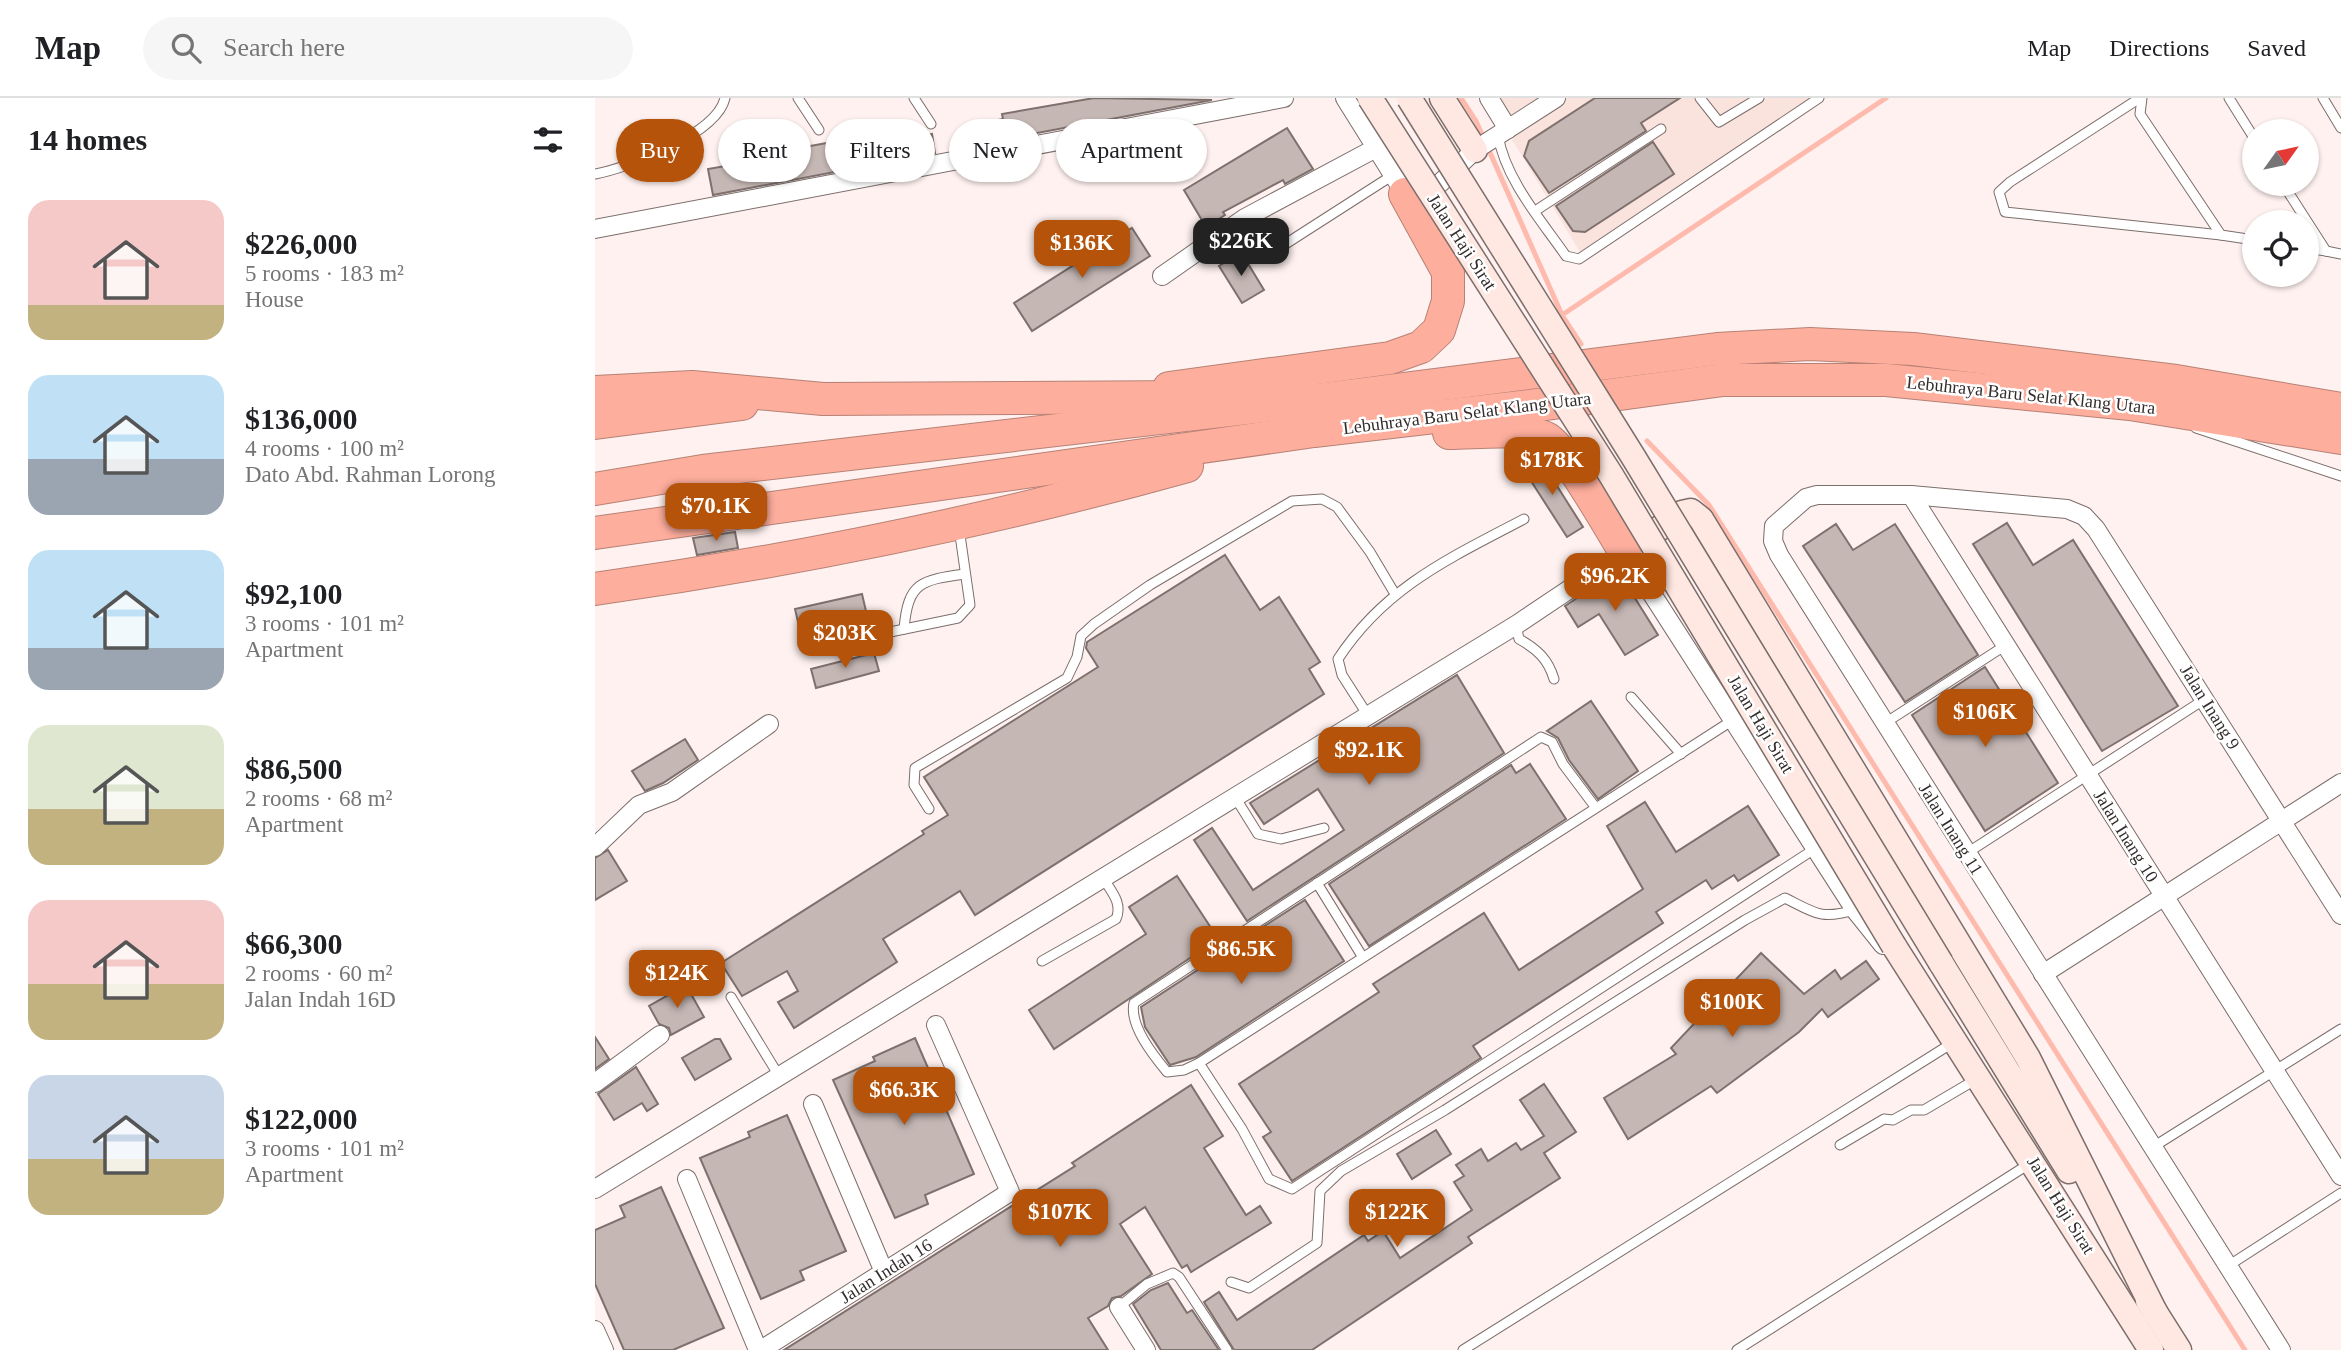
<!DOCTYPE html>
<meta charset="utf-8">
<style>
body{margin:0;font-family:"Times New Roman",serif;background:#f6f6f6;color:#202124;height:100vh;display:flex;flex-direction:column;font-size:26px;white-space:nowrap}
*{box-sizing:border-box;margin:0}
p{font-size:23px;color:#757577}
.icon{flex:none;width:38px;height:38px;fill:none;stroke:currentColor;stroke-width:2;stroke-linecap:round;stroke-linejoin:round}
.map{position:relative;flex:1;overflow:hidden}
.drawer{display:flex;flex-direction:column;background:#fff;width:595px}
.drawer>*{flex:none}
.top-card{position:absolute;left:21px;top:21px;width:665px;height:63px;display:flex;gap:14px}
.needle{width:46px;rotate:57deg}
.tools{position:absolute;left:1647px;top:21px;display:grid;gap:14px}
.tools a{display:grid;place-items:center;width:77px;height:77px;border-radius:50%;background:#fff;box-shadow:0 2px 5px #0004;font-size:35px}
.price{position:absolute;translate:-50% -60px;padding:0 16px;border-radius:14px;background:#b45309;color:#fff;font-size:23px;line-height:46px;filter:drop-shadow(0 2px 4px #0008)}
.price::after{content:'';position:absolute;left:50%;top:42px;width:21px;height:16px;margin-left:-10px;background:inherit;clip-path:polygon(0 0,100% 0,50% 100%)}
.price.on{background:#222;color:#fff}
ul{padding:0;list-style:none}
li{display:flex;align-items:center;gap:21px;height:175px;padding:0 28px}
li span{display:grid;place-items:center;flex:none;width:196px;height:140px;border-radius:21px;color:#555}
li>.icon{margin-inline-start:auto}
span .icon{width:84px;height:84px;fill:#fffc;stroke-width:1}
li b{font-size:30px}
h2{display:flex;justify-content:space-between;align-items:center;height:84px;padding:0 28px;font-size:30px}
.tag{padding:0 24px;border-radius:32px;background:#fff;box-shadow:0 2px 5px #0004;font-size:24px;line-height:63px}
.tag.on{background:#b45309;color:#fff}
header{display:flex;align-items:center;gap:42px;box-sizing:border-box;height:98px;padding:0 35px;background:#fff;border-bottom:2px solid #e0e0e0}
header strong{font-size:33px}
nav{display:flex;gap:38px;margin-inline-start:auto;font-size:24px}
.search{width:490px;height:63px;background:#f6f6f6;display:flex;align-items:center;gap:18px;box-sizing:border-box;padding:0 24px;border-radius:38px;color:#757577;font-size:26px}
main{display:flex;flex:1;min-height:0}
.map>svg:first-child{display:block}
</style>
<header>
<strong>Map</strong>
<div class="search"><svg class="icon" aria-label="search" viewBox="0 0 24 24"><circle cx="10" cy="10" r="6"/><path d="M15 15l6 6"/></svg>Search here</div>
<nav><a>Map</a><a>Directions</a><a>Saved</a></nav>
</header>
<main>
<section class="drawer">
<h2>14 homes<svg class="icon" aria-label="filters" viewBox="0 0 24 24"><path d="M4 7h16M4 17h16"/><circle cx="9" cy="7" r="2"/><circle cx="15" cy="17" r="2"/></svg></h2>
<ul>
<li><span style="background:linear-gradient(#f6c9c9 75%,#c2b280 0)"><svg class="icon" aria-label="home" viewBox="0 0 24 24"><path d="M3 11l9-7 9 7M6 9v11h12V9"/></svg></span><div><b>$226,000</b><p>5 rooms · 183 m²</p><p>House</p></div></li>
<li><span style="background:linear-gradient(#bfe0f5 60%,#9aa5b1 0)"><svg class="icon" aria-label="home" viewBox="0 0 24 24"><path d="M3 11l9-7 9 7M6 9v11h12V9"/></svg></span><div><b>$136,000</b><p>4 rooms · 100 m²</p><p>Dato Abd. Rahman Lorong</p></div></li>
<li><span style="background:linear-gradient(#bfe0f5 70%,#9aa5b1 0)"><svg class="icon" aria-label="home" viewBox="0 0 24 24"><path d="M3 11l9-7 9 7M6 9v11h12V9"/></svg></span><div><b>$92,100</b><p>3 rooms · 101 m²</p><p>Apartment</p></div></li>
<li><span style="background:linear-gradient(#dfe7d0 60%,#c2b280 0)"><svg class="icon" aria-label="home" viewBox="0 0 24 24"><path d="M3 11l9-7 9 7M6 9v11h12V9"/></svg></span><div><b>$86,500</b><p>2 rooms · 68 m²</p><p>Apartment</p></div></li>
<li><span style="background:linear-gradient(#f6c9c9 60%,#c2b280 0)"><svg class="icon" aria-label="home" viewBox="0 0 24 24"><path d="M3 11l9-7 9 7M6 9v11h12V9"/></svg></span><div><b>$66,300</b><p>2 rooms · 60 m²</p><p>Jalan Indah 16D</p></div></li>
<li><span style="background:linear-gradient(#c9d6e8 60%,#c2b280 0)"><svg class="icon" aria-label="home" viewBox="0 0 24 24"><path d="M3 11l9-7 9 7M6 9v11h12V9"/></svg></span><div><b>$122,000</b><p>3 rooms · 101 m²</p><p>Apartment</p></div></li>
</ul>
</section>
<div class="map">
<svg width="1746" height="1252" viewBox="0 0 1746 1252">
<rect width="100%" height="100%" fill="#fef1ef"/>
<path fill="#fae2dd" d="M892,0H1216L985,154Z"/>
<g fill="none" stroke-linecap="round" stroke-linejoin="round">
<g stroke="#febaac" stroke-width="5">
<path d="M866,0L881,23L967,217L1291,0"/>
<path d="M967,217L986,246"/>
<path d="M1052,343L1114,407L1650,1252"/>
</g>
</g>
<g fill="#c5b7b4" stroke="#7e706d" stroke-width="2">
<path d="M499,0L617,2L373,48L369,29L408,21L407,16Z"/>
<path d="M1000,0H1085L1046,25L1051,33L954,95L929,58L934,43Z"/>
<path d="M692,30L718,71L690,86L688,82L628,114L630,117L611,129L589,92Z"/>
<path d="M337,36L340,55L118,97L113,71L205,55L204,50L254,41L256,49Z"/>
<path d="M1058,44L1079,76L990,134L978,133L961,108Z"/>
<path d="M537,130L555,158L437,233L419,205Z"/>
<path d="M646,154L669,192L647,205L624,168Z"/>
<path d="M943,358L988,429L972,439L927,369Z"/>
<path d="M131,389L133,398L92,403L90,395Z"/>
<path d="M1412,425L1438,467L1478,442L1583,608L1507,653L1378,446Z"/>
<path d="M1241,426L1258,452L1300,426L1383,557L1310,604L1208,448Z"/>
<path d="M140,434L143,450L102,457L98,440Z"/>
<path d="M630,457L665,512L684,499L725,564L714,571L729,596L380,817L365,793L288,841L302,864L199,930L183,904L203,893L192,873L147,898L126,865L329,736L327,733L353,717L329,679L503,569L491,550L492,544Z"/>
<path d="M1023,473L1063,537L1030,557L1004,516L983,529L970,508Z"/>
<path d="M267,496L274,526L207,541L200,511Z"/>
<path d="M279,555L284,573L221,590L216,571Z"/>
<path d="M1390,569L1463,685L1390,733L1317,617Z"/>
<path d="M862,577L909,655L652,823L599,742L617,730L658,792L749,732L723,691L669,726L655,705Z"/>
<path d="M996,603L1043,673L1003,701L974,662L963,640L952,633Z"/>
<path d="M90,641L103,662L68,685L50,693L37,673Z"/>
<path d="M935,666L971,721L774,848L734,786L916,667L921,675Z"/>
<path d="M1050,704L1081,754L1153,708L1184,757L1143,783L1139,777L1117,791L1111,782L1061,814L1068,825L878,948L886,960L697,1083L668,1039L676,1034L644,986L784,894L778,886L889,815L924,872L1048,791L1012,728Z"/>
<path d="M13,752L32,783L0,802V760Z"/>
<path d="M582,778L620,836L601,848L604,854L459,951L434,912L551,836L534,809Z"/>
<path d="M710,802L749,863L601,959L575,967L550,929L546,909L612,866L616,872L665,841L660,834Z"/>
<path d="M1166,855L1209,896L1240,872L1246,881L1271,863L1284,881L1233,919L1227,911L1204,934L1122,995L1116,988L1033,1041L1009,1000L1081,956L1076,950Z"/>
<path d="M91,887L109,919L76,937L74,930L64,926L54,908Z"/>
<path d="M0,939L14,961L0,971Z"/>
<path d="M320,940L379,1076L330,1097L333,1106L300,1120L238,982L280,963L278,959Z"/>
<path d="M120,941H125L136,961L100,982L87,960Z"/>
<path d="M41,969L63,1006L52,1013L47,1005L19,1022L3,996Z"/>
<path d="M949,986L981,1034L949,1055L965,1080L873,1139L877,1145L717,1252H639L609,1204L624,1194L642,1222L769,1137L773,1143L788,1133L805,1160L877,1112L859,1084L869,1078L861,1067L886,1051L893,1063L921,1045L926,1052L949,1038L925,1002Z"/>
<path d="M596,987L628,1038L609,1050L651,1117L665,1108L676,1125L596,1174L592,1167L587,1170L550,1109L525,1126L557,1176L526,1198L517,1200L513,1208L493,1220L513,1252H189L480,1068L477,1065Z"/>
<path d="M192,1017L251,1153L205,1173L209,1182L166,1201L105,1060L155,1039L153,1034Z"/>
<path d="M841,1032L856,1056L817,1081L802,1056Z"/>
<path d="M66,1089L129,1230L78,1252H29L0,1186V1132L30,1119L25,1108Z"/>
<path d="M573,1185L592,1215L597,1212L624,1252H566L538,1206L556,1192Z"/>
</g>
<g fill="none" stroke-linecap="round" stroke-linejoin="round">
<g stroke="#7b6e6b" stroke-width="11">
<g id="service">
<path d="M203,0L224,32"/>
<path d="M319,0L336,26"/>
<path d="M1105,0L1124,24L1164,0"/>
<path d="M1545,0L1415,84L1404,94L1410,114L1626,137"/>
<path d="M1547,0L1545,16L1626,137L1659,142"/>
<path d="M1634,0L1659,40"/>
<path d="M1728,0L1746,30"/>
<path d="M903,37C910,81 946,122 971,158L984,161L1224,0"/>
<path d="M0,76C33,70 122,36 130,0"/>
<path d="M1688,86L1731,153L1746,156"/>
<path d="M940,113L1066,31"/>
<path d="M692,145L798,77"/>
<path d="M1712,150L1731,153"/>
<path d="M1601,330L1746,378"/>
<path d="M921,527L924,541C942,551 953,561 959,581"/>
<path d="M309,531C313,484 326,482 370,476"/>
<path d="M237,546L363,520L375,507L364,430"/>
<path d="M1036,599L1086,656"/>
<path d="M772,616L747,577L743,561C790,489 855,460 929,421"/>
<path d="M1290,625L1411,547"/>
<path d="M640,699L663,736L686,741L729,730"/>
<path d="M1001,710L968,666L957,644L946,639L539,905C534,927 558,957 572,974L589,972L604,965L1138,622"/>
<path d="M334,711L319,687L320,670L472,580L482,559L486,538L499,526L555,487L697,403L727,401L742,409L775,454L800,496"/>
<path d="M1372,755L1610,601"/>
<path d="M722,785L767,858"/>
<path d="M447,863L521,821C528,805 516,793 508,780"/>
<path d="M136,899L184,978"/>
<path d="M604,965L647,1031L674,1081L697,1091L1221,750"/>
<path d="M1245,1047L1289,1021L1298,1022L1316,1012H1329L1380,982"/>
<path d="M1558,1049L1746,931"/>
<path d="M1633,1168L1746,1095"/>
<path d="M636,1184L654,1190L722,1145L725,1093L746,1073L850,1012L1150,822L1190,800C1220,815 1225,822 1260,812"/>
<path d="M524,1209L552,1186L578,1175L584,1179L632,1252"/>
<path d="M868,1252L1359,944"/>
<path d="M1142,1252L1434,1066"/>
</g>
</g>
<g stroke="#7b6e6b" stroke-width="20">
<g id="minor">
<path d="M750,0L810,96H825L841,89L880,52L961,0"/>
<path d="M894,0L913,31"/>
<path d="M0,131L689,0"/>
<path d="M567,178L650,120L781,50"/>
<path d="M1316,397L1746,1078"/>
<path d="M0,749L44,707L77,694L174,626"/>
<path d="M1448,876L1746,685"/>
<path d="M0,985L65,937"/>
<path d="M218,1006L289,1174"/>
<path d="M92,1081L163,1252"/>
<path d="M0,1091L921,527L1030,454L1260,812L1288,847"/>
<path d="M524,1209L551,1252"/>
<path d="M0,1232L9,1252"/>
<path d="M166,1252L415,1094L341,927"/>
<path d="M1686,1252L1184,457L1178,443L1179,428L1211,400L1222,397H1316L1472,411L1489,418L1501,431L1746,817"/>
</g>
</g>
<g stroke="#7b6e6b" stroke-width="27">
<g id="secondary">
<path d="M847,0L880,52"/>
<path d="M1037,449L1087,415L1096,413L1106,421L1433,960L1561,1216"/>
<path d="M1299,848L1556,1252"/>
<path d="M1346,865L1474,1073"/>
<path d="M1553,1203L1584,1252"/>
</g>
</g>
<g stroke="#b78175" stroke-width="34">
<g id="motorway">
<path d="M574,290L795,260L826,249L844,232L853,203V174L810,96"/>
<path d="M0,294L97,289L228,301L600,299"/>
<path d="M0,325L147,306"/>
<path d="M854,335C883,335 923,329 951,340C969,348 1017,433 1030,454"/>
<path d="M0,391L108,373L747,299L1122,251L1215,246L1318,251L1581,283L1746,311"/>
<path d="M0,435L719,333L935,308L1128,282H1291L1535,306L1746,340"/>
<path d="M0,491C199,463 398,422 592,368"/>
</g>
</g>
<use href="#service" stroke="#fff" stroke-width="9"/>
<use href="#minor" stroke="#fff" stroke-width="18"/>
<use href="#secondary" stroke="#ffe7e2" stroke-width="24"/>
<use href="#motorway" stroke="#feae9d" stroke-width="32"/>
<g stroke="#7b6e6b" stroke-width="27" stroke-linecap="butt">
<g id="secondary-bridge">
<path d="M775,0L1016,377L1299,848"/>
<path d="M814,0L1039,360L1346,865"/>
</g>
</g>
<use href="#secondary-bridge" stroke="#ffe7e2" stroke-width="24"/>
</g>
<g text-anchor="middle" stroke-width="5" stroke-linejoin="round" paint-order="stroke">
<g font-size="18" fill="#332d2c" stroke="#fff">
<text transform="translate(867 144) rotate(57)" y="6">Jalan Haji Sirat</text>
<text transform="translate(1436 297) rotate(6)" y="6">Lebuhraya Baru Selat Klang Utara</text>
<text transform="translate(872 315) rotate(-7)" y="6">Lebuhraya Baru Selat Klang Utara</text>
<text transform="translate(1615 609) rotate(58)" y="6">Jalan Inang 9</text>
<text transform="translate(1166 626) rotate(59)" y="6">Jalan Haji Sirat</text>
<text transform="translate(1356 731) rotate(58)" y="6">Jalan Inang 11</text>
<text transform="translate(1531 738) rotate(58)" y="6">Jalan Inang 10</text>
<text transform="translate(1466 1107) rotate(58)" y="6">Jalan Haji Sirat</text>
<text transform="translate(291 1173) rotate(-32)" y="6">Jalan Indah 16</text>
</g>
</g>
</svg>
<div class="tools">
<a><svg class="needle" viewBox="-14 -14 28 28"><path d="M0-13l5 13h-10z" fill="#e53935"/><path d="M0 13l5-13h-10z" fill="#757577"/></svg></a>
<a><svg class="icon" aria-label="locate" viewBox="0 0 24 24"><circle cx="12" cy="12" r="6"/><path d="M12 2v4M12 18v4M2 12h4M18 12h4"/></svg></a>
</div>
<b class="price on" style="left:646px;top:180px">$226K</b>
<b class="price" style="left:487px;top:182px">$136K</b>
<b class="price" style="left:957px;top:399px">$178K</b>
<b class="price" style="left:121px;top:445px">$70.1K</b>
<b class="price" style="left:1020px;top:515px">$96.2K</b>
<b class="price" style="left:250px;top:572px">$203K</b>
<b class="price" style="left:1390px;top:651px">$106K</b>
<b class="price" style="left:774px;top:689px">$92.1K</b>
<b class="price" style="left:646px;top:888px">$86.5K</b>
<b class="price" style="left:82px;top:912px">$124K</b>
<b class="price" style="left:1137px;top:941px">$100K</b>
<b class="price" style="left:309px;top:1029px">$66.3K</b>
<b class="price" style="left:465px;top:1151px">$107K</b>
<b class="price" style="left:802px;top:1151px">$122K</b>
<div class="top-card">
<a class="tag on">Buy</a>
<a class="tag">Rent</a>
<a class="tag">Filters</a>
<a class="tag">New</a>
<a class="tag">Apartment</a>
</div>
</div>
</main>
